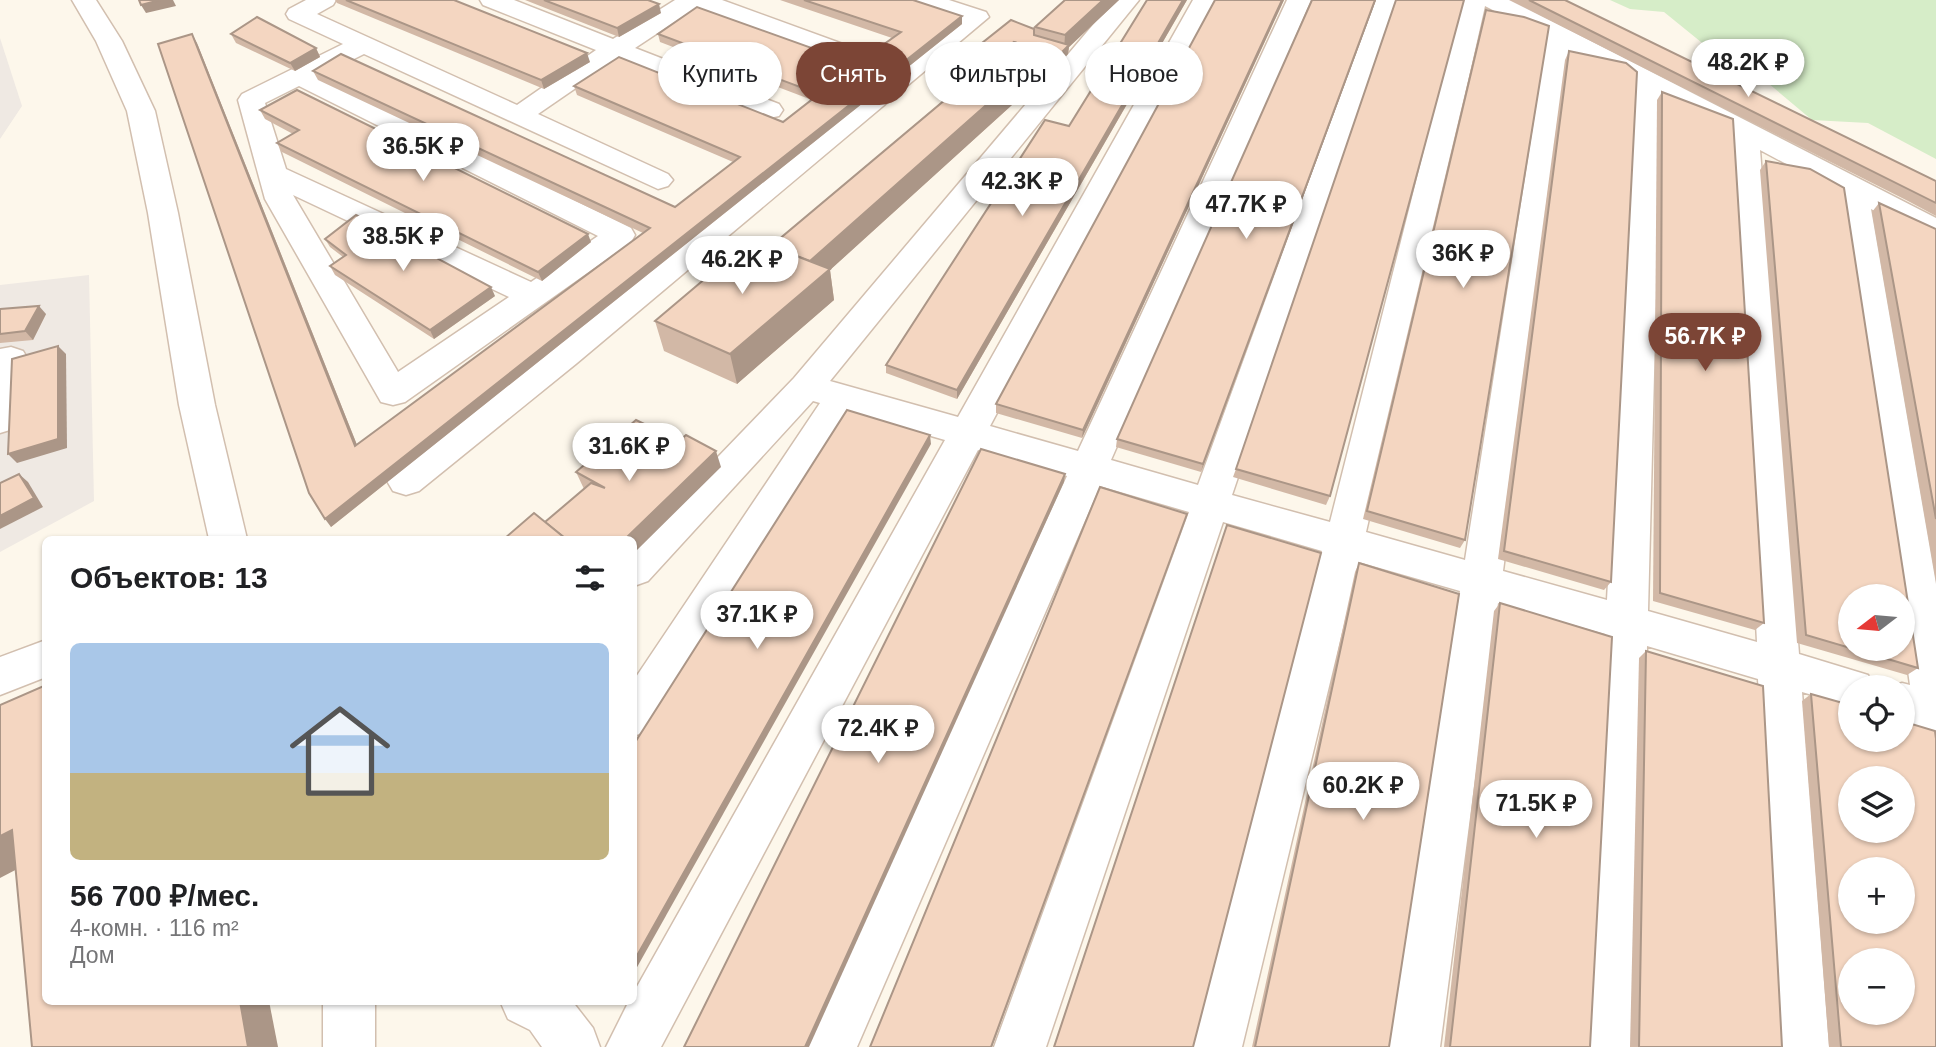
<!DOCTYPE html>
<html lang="ru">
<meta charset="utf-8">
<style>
body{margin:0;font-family:Arial,sans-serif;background:#f6f6f6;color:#202124;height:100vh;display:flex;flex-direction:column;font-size:26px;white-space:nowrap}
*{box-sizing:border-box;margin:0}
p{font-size:23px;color:#757577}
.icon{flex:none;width:38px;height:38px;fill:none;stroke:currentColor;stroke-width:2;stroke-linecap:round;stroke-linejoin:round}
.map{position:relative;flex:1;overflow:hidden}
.details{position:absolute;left:42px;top:536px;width:595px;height:469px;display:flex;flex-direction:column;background:#fff;border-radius:10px;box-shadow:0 2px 5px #0004}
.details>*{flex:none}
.banner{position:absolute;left:658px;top:42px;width:665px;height:63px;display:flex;gap:14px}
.needle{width:46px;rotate:254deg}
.tools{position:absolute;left:1838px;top:584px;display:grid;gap:14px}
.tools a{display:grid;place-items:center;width:77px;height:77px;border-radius:50%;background:#fff;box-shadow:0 2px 5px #0004;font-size:35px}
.price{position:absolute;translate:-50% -60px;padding:0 16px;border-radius:24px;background:#fff;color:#222;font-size:23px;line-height:46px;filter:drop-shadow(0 2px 4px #0008)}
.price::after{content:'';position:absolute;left:50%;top:42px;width:21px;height:16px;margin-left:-10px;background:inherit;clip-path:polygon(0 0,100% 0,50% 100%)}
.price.on{background:#7c4536;color:#fff}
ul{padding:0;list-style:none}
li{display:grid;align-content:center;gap:14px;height:371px;padding:0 28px}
li span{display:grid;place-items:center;height:217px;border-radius:10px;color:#555}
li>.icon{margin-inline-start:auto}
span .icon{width:126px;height:126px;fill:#fffc;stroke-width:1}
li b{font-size:30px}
h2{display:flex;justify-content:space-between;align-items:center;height:84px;padding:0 28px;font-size:30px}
.chip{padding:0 24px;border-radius:32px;background:#fff;box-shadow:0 2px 5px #0004;font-size:24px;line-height:63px}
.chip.on{background:#7c4536;color:#fff}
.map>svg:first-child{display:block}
</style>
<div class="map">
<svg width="1936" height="1047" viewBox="0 0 1936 1047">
<rect width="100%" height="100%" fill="#fdf7eb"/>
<g fill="#efe9e3">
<path d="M0,38L22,106L0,139Z"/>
<path d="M89,275L94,501L0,552V285Z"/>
</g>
<path fill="#d6edc8" d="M1610,0H1936V159L1868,123L1812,120L1762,78L1760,68L1717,55L1664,12L1630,9Z"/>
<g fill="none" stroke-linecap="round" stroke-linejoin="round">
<g stroke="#d2bfaf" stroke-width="3">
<g id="minor">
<path d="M72,0H96L122,41L155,111L178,213L215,405L247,539H209L179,405L148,213L127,111L96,41Z"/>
<path d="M306,0H336L333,5L317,14L517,105L596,50L483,5L480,0H514L613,39L675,0H722L851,47L855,52L851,57L842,60L833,57L697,7L635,48L779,104L783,110L779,116L769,118L759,116L618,59L538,114L668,174L673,180L668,186L658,189L364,54L320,76L631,228L635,235L631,242L405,402L393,405L381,402L265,199L238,100L242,94L343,44L289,19L286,14L289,9ZM299,86L598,236L531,282L286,169L265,103ZM293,195L509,297L398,372Z"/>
<path d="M913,0H949L986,12L989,17L577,363L419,491L406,495L393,491L387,481L393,471L553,347L959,19L916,5Z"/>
<path d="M1114,0H1139L830,381L958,417L1193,0H1217L990,426L1078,451L1287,0H1311L1111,460L1198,485L1375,0H1399L1232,495L1330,522L1462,0H1511L1936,218V239L1925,237L1871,209L1936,584V732L1902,721V688H1888L1902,683L1910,685L1902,628V597H1898L1839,192L1760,150L1799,654L1868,675L1874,688H1850V706L1802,692L1829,1047H1777L1758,679L1647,646L1636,1047H1584L1605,634L1498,603L1440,1047H1388L1460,591L1359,562L1242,1047H1190L1322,551L1223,522L1046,1047H994L1189,512L1100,486L857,1047H804L1067,476L978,450L661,1047H606L629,1001H634V992L945,440L851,413L649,730L634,736V680L820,403L813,401L648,581L634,586V544L794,378ZM1485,6L1547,38L1465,560L1366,532ZM1570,51L1635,84L1607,600L1503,571ZM1661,98L1731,135L1757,642L1648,611Z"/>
<path d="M11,347L23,351L28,359L18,420L13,429L0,433V349Z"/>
<path d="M46,640V677L0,695V657Z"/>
<rect x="323" y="1001" width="52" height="46"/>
<path d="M500,1001H572L593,1028L600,1047H542L530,1030L508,1019Z"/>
</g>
</g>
<use href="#minor" fill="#fff" fill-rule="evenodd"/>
</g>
<g fill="#d2b8a6" fill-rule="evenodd">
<path d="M335,0H454L590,62L544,89L337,3Z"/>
<path d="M525,0H648L661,13L619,37Z"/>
<path d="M780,0H913L962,16V24L331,527L197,43L357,445L643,233L318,80L313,71L675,207L733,162L577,95L574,86L783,122L812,100L660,42L658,34L856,64L892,38Z"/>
<path d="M1065,0H1119L1069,47L1068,54L1057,65L1046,62L1045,63L1044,76L830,270L834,300L737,384L664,351L655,321L771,246L995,57L982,52V43L1034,29L1035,27Z"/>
<path d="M1147,0H1187L957,399L886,373V365L1069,126Z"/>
<path d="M1215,0H1284L1082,438L996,413V404Z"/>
<path d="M1312,0H1376L1201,472L1116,447L1117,439Z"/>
<path d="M1509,0H1565L1936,181V216L1908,201Z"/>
<path d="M1486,10L1465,540L1460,548L1363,519L1483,18Z"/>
<path d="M231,34L316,48L320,57L295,71L236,43Z"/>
<path d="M1569,51L1611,582L1604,590L1498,559L1565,60Z"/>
<path d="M1662,92L1764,623L1755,630L1653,601L1657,100Z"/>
<path d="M260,110L591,242L542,281L282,152L277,143L293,134L265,119Z"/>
<path d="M1766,161L1918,668L1907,675L1797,643L1760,170ZM1850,597L1902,649H1850Z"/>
<path d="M1879,203L1936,229V581L1872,212Z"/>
<path d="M325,239L495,296L434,339L335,275L330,266L343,257L330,247Z"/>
<path d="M0,309L46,314L33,340L0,343Z"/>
<path d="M721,467L504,539L545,522L584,489L576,472Z"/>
<path d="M1236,469L1330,496L1326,505L1233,477Z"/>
<path d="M1359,563L1389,1047H1252L1355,572Z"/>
<path d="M1500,603L1590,1047H1444L1494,611Z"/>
<path d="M1646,651L1782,1047H1630L1639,658Z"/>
<path d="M1811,694L1936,1047H1829L1802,701Z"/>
</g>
<g fill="#ab9687">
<path d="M160,0H173L176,6L146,13L141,5Z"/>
<path d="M1103,0H1119L1069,47L1068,54L1057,65L1058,56L1064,50L1065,35Z"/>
<path d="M1183,0H1187L957,399V390Z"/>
<path d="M1282,0H1284L1082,438L1083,430Z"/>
<path d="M1375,0H1376L1201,472L1203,464Z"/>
<path d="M659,4L661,13L619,37L617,28Z"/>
<path d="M962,16V24L331,527L325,519Z"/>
<path d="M192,34L197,43L361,455L355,446Z"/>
<path d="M316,48L320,57L295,71L290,63Z"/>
<path d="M587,53L590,62L544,89L541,80Z"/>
<path d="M1045,53H1047L1046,62L1045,63L1044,76L830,270L834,300L737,384L730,354L805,266Z"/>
<path d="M588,234L591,242L542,281L538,272Z"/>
<path d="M491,287L495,296L434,339L430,330Z"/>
<path d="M39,306L46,314L33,340L25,331Z"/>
<path d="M58,346L66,354L67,448L17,463L8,454Z"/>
<path d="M930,435L931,444L636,969L634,966V961Z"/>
<path d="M716,451L721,467L634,553V539H625Z"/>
<path d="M19,474L28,482L43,507L0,529V516Z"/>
<path d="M1065,474L1064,482L809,1047H805Z"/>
<path d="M1187,514L1184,522L992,1047H991Z"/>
<path d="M12,830L46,854L0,878V836Z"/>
<path d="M240,1001H269L278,1047H248Z"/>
</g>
<g fill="#f4d6c1" stroke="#ab9687" stroke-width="2" fill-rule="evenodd">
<path d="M139,0H160L141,5Z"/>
<path d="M346,0H454L587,53L541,80Z"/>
<path d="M544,0H648L659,4L617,28Z"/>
<path d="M804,0H913L962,16L325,519L309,493L158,44L192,34L355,446L650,228L313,71L341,54L675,207L740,157L574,86L619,57L783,122L819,94L658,34L697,7L856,64L901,32Z"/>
<path d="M1065,0H1103L1065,35L1035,27Z"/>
<path d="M1147,0H1183L957,390L886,365L1045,120L1069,126Z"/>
<path d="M1215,0H1282L1083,430L996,404Z"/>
<path d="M1312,0H1375L1203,464L1117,439Z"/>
<path d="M1396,0H1464L1330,496L1236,469Z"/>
<path d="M1529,0H1565L1936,181V203Z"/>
<path d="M1486,10L1524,17L1549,26L1465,540L1367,511Z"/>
<path d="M257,17L316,48L290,63L231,34Z"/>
<path d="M1011,20L1034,29V35L1069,45L1058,56L1047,53L1045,54V53L1014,42L1002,51L982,43Z"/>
<path d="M1014,42L1045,53L810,261L771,246Z"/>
<path d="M1569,51L1626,63L1637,72L1611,582L1504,551Z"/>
<path d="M297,90L588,234L538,272L277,143L299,130L260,110Z"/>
<path d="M1662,92L1733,119L1764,623L1660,593Z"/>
<path d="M1766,161L1810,169L1844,188L1918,668L1854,649H1902V597H1850V648L1806,635Z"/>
<path d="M1879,203L1936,229V519Z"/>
<path d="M356,215L491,287L430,330L330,266L346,255L325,239Z"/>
<path d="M752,239L830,269L730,354L655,321Z"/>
<path d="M39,306L25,331L0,334V309Z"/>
<path d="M58,346V439L8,454L12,359Z"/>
<path d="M847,410L930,435L634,961V744Z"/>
<path d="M636,420L679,441L686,435L716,451L625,539H566L545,522L591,483L605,488L576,472Z"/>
<path d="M981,449L1065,474L805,1047H684Z"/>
<path d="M19,474L34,498L0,516V483Z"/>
<path d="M1100,487L1187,514L991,1047H870Z"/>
<path d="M534,513L566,539H504Z"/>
<path d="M1227,525L1321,553L1193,1047H1054Z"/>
<path d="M1359,563L1459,594L1389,1047H1255Z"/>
<path d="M1500,603L1612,637L1590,1047H1450Z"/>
<path d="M1646,651L1763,686L1782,1047H1639Z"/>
<path d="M46,685V1001H240L248,1047H32L12,830L0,836V705Z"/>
<path d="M1811,694L1850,705V740H1902V721L1935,731L1936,739V1047H1841ZM1850,779H1902V831H1850ZM1850,870H1902V922H1850ZM1850,961H1902V1013H1850Z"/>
</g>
</svg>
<div class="tools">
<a><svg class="needle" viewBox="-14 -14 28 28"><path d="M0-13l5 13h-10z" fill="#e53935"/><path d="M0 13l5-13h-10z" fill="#757577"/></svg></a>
<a><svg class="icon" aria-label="locate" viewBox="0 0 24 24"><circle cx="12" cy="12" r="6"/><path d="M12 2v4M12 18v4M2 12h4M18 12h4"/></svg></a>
<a><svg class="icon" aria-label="layers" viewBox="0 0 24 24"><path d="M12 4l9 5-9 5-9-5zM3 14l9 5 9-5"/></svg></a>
<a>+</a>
<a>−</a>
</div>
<b class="price" style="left:1748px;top:99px">48.2K ₽</b>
<b class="price" style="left:423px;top:183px">36.5K ₽</b>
<b class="price" style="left:1022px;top:218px">42.3K ₽</b>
<b class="price" style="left:1246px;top:241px">47.7K ₽</b>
<b class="price" style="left:403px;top:273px">38.5K ₽</b>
<b class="price" style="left:1463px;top:290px">36K ₽</b>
<b class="price" style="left:742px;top:296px">46.2K ₽</b>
<b class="price on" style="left:1705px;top:373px">56.7K ₽</b>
<b class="price" style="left:629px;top:483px">31.6K ₽</b>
<b class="price" style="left:757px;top:651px">37.1K ₽</b>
<b class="price" style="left:878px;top:765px">72.4K ₽</b>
<b class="price" style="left:1363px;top:822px">60.2K ₽</b>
<b class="price" style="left:1536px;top:840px">71.5K ₽</b>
<div class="banner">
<a class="chip">Купить</a>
<a class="chip on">Снять</a>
<a class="chip">Фильтры</a>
<a class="chip">Новое</a>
</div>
<section class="details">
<h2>Объектов: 13<svg class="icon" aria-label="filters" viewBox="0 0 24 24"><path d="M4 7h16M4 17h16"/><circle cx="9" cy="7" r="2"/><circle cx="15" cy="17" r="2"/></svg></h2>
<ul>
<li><span style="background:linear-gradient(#a9c7e8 60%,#c2b280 0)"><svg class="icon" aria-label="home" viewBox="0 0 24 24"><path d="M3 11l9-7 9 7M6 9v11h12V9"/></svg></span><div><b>56 700 ₽/мес.</b><p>4-комн. · 116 m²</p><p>Дом</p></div></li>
</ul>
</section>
</div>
